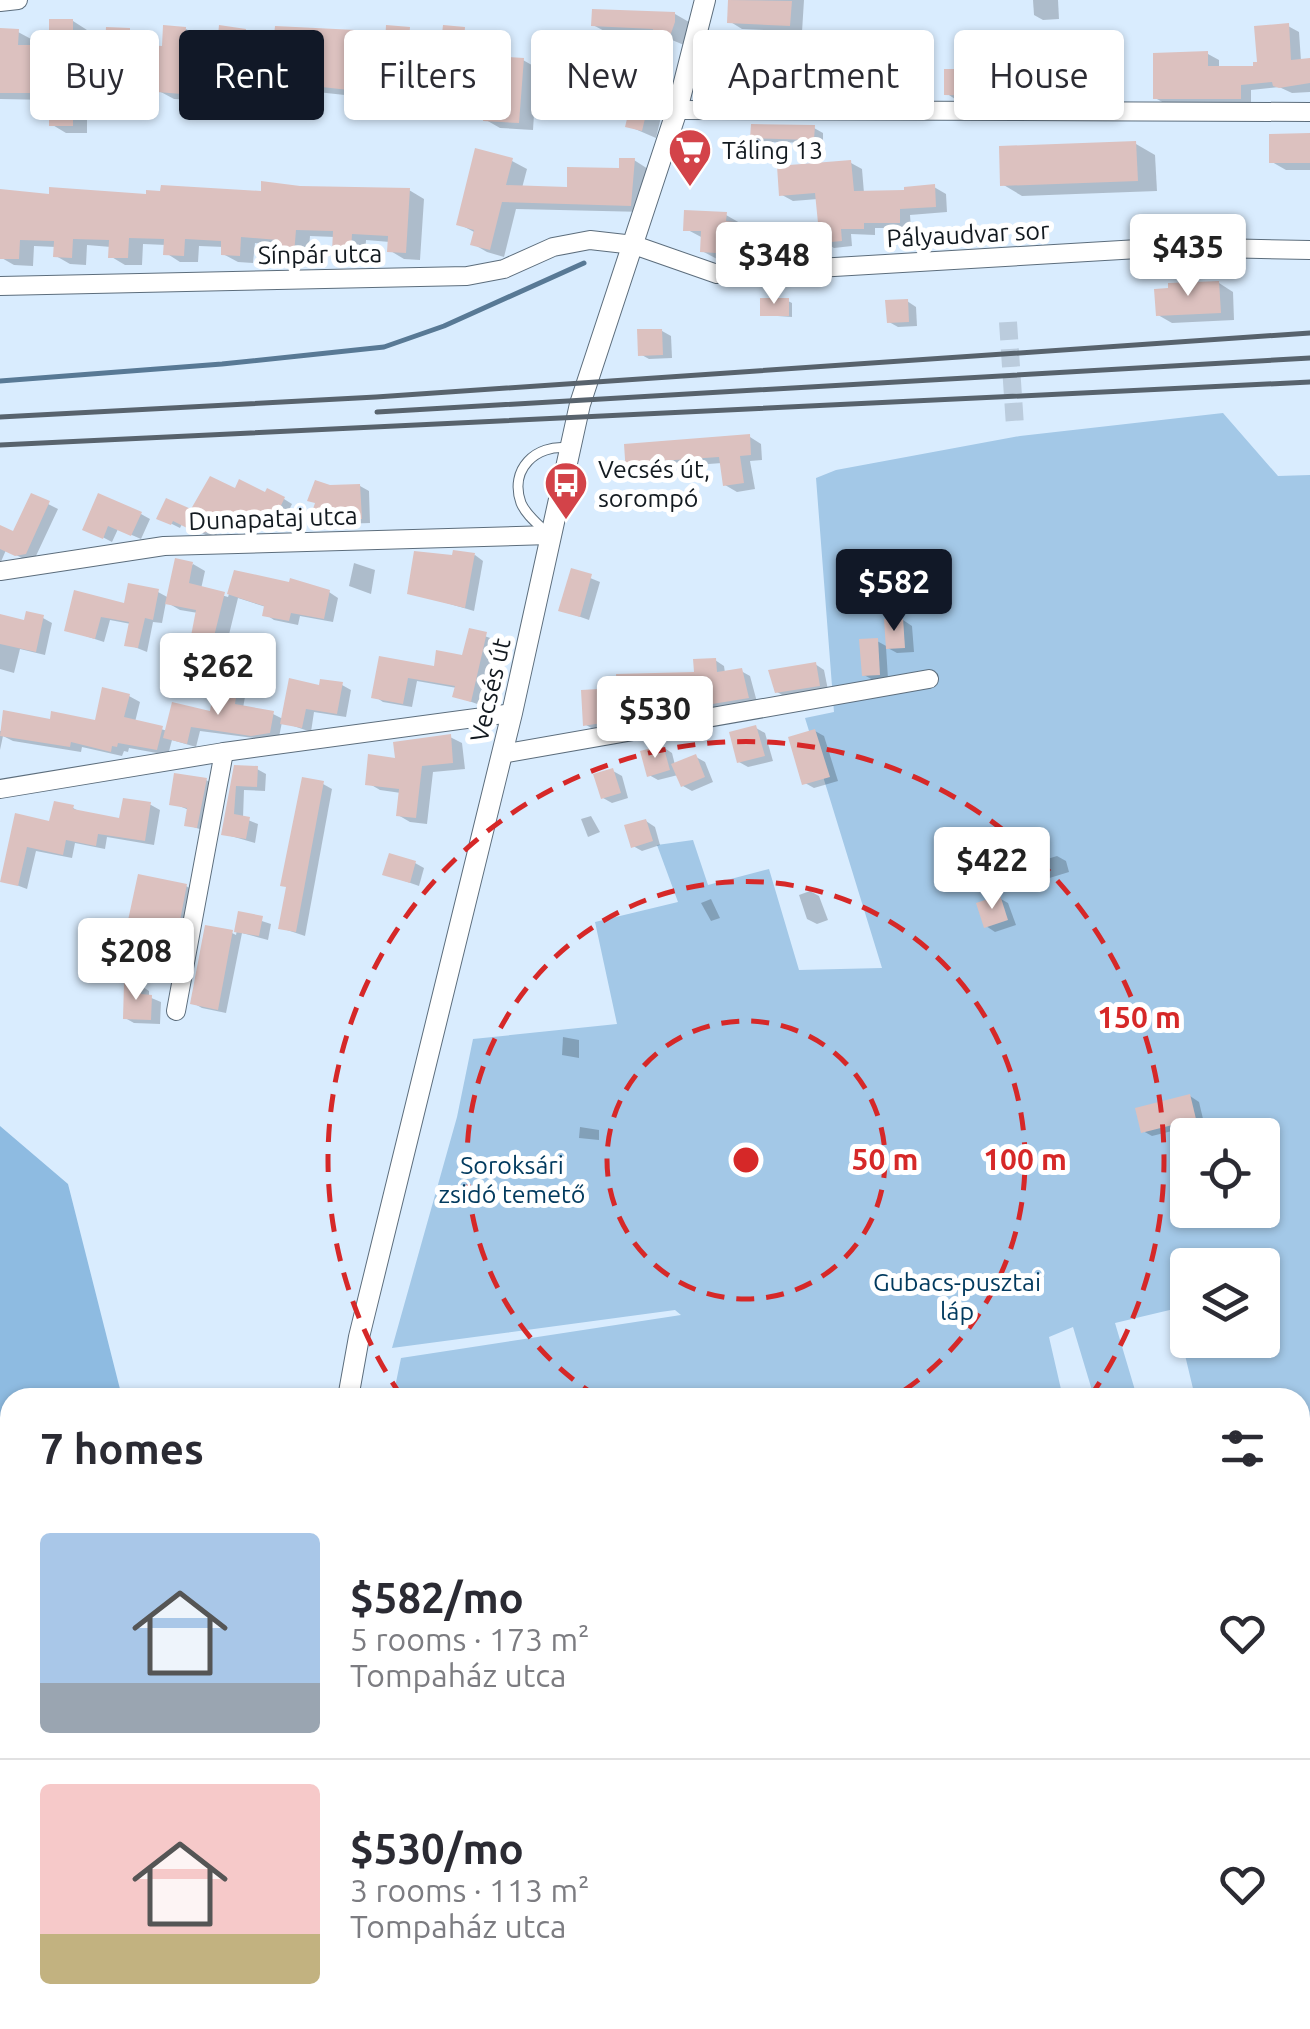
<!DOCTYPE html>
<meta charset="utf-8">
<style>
body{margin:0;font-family:Ubuntu,sans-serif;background:#f2f2f3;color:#2b2b33;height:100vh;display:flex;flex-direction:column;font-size:38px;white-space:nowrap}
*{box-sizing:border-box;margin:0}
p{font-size:32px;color:#7c7c81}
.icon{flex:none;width:55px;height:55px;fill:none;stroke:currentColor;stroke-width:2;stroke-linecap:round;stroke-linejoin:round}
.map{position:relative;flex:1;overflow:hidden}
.details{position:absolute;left:0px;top:1388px;width:1310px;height:642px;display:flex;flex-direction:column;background:#fff;border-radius:30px 30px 0 0;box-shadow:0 2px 8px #0004}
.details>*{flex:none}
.top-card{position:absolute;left:30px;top:30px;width:1250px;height:90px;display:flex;gap:20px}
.buttons{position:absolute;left:1170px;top:1118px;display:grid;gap:20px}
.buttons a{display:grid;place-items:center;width:110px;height:110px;border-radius:10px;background:#fff;box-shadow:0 2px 8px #0004;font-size:50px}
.price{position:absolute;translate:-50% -85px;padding:0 22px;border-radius:10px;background:#fff;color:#222;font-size:32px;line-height:65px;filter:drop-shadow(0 2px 5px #0008)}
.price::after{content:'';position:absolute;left:50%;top:60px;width:30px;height:22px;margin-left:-15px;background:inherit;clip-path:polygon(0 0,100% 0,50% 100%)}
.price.on{background:#111827;color:#fff}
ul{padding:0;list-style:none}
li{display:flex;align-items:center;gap:30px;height:250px;padding:0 40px}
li+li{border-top:2px solid #e1e1e2}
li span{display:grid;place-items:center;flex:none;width:280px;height:200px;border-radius:10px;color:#555}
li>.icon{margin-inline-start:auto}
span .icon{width:120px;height:120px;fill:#fffc;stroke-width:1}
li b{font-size:42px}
h2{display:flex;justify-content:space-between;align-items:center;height:120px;padding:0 40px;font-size:42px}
.pill{padding:0 35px;border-radius:10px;background:#fff;box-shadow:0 2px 8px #0004;font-size:35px;line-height:90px}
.pill.on{background:#111827;color:#fff}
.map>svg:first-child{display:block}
</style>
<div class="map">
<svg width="1310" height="2029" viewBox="0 0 1310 2029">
<rect width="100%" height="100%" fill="#d9ecfe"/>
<g fill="#a3c8e7" fill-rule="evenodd">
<path d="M1223,413L1278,476L1310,475V1455L1308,1447L1300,1445V1398L1195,1397L1174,1309L1115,1323L1137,1397H1094L1073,1327L1049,1337L1063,1398L393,1397L401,1358L681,1315L675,1310L392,1348L457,1117L473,1039L617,1024L595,922L678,902L657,845L693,840L708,885L769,869L799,970L882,968L805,718L834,712L816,478L836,470L1020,436ZM1188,1135H1262V1210H1188ZM1188,1265H1262V1340H1188Z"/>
<path d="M1310,1689V2029H412L411,2020H1300V1692Z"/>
</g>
<path fill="#8ebbe1" d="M0,1126L68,1184L122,1397L10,1398V2020H43L46,2029H0Z"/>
<g fill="#0003">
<path d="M730,0H804L802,32L742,29L729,21Z"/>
<path d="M1033,0H1058L1059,19L1043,20L1034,15Z"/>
<path d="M675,14L689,22L684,45L660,35L608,33L593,25Z"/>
<path d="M73,21L87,30V47L107,48L130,30L144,39V47L164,48L186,29L200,37L199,47L219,49L246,31L260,39L259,46L275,47L355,32L369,41V45L387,47L410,30L424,38L423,45L444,46L465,30L479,38L477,58L523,60L537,68L533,130L500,128L486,120L487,100L419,95L418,103L308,91L307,101L252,96V100L197,93L196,100L174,99L159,91L160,88L142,87L141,101L87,98V133H66L51,124V100L0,99V31L18,32L33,40L32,47L52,48Z"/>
<path d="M1288,26L1299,32L1301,61H1310V92L1292,93L1279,87L1251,90V104H1166L1155,98L1208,54L1219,60V68L1256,69Z"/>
<path d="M915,36L927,43L925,104H891L879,97V92L832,86L820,79L854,49L867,56L865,67L888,68Z"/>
<path d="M974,51L983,56L982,71L1025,72L1050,62L1059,68L1091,69L1105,58L1114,63L1113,103L955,99L946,93Z"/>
<path d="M767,55L776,60L774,72L750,69L748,84H741L744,64H739L736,83L717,77L738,62Z"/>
<path d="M585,63H658L672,71L656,138L628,126L637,89H599L585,81Z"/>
<path d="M814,128L823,133V143L762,142L753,137Z"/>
<path d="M1310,136V170H1286L1272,162Z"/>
<path d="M1136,144L1155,155L1157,191L1022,196L1002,184Z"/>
<path d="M477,151L512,161L527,169L522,188L569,190L621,171L634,160L648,169L645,212L516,209L504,257L487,252L473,244L476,233L459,224Z"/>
<path d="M851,163L862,169L864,193H907L934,187L946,194L947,212L910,215L911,228H875V235L851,234L852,246L834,248L822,241L818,199L793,201L782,195Z"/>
<path d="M299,188L409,190L424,199L420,260L404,259L389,250L390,242L366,240L365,259L349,258L334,250L335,237L310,236L308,261L293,260L279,252L280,246L255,243L253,263L238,262L223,254L224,247L199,246L198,262H180L166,253V245L143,244L142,265H125L110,256L111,247L87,245L86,265L70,264L56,256V247L34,246L33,266L14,265L0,257V191L28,196L148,197L263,194Z"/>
<path d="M726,215L740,223V228L748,232L746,261L717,259L702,251L703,238L686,229Z"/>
<path d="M1219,283L1233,292L1234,320L1172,323L1158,315Z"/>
<path d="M788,301L792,303V317L763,315Z"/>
<path d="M907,301L916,307L917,326L898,327L889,322Z"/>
<path d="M662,331L671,336L672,358L649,359L640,354Z"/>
<path d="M750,437L761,444L762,460L750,461L755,489L737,492L725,485L722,463L656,468V479L640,480L628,473L626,447Z"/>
<path d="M360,486L369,491L370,523L342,524L340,528L322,522L329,487Z"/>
<path d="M236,491L284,499L292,504L279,531L255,520L248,534L221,525L216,536H208L182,524L180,528L168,522Z"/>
<path d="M32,496L58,509L35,558L26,560L6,550L0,564V528L14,534Z"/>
<path d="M141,514L150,519L141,539L118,529L112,542L85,528Z"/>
<path d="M475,555L483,561L474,611L409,592Z"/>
<path d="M354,563L375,570L371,594L349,586Z"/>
<path d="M193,564L205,571L201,589L228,597L236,573L329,592L338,598L333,622L300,616L298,625L274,620L265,614L266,607L238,598L217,683L187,671L198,613L180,610L166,602L162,623L153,622L147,652L127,644L131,624L110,620L104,642L67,630L158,592L169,598Z"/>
<path d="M573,571L600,582L589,620L561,610Z"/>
<path d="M0,616L26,623L43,618L52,623L45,655L20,649L14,673L0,669Z"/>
<path d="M903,620L912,626L914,652L897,653L886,647L888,679L873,680L864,675L877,641L888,647Z"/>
<path d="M470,631L496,640L480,705L455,696L457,688L417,681L412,707L383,702L374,696L381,659L436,669L464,657Z"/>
<path d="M715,660L724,666L725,673L741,671L750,676L757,702L692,713L654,715L655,720L595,730L586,725L619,690L696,674Z"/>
<path d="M815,664L824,670L828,690L786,697L777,692Z"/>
<path d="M322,682L342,685L351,690L346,717L314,712L311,732L282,722L279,737L262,739L200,731L196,747L172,740L168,755L129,748L128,752L124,751L122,756L82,747L81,752L13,741L3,736L0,750V731L52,722L97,723L129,696L140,702L135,722L168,731L212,714L236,692L245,697L243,708L273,714L283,719L321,688Z"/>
<path d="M756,728L765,733L773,761L748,767L739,762Z"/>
<path d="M815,731L824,736L838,781L814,788L805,783Z"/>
<path d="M450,737L462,743L465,769L433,772L427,824L410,822L398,815L401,793L380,790L368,783L398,761Z"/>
<path d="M663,747L672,753L675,765L696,757L705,762L713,782L692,791L683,786L678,775L658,780L649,775Z"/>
<path d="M236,768L257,769L266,774L265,791L244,790L243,818L258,824L255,843L224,834Z"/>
<path d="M613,771L622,776L628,798L612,803L603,798Z"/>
<path d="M206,780L215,785L206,831L187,825L189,810L172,803Z"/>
<path d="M323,784L332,789L305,936L281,928Z"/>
<path d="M125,801L151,805L160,810L154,845L107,837L105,849L75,843L72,858L36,851L27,889L3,880L17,816L51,824L73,808L84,814L121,821Z"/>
<path d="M591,816L600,832L588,837L581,819Z"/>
<path d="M646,821L655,827L660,845L642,851L633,846Z"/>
<path d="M1057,856L1066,861L1069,872L1043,880L1034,875L1031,864Z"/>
<path d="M415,863L424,868L419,886L385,874Z"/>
<path d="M186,886L195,891L184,951L162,947L153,942L154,932L130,924Z"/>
<path d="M810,891L819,896L828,920L817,924L807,919L799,895Z"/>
<path d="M999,898L1008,903L1016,925L995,932L986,926Z"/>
<path d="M711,899L720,918L711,921L701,903Z"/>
<path d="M240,914L271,924L268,940L242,933L226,1013L202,1008L193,1003L232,933L236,935Z"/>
<path d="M140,985L149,991V997L161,1002L160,1024L134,1023L125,1018Z"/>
<path d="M563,1037L579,1040V1058L562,1055Z"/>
<path d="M1190,1096L1199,1102L1204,1123L1152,1136L1143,1131Z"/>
<path d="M580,1127L599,1130V1140L579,1138Z"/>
<path d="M1300,1417L1310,1423V1450L1305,1452L1300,1449Z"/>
<path d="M1310,1465V1508L1305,1494L1300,1491V1468Z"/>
<path d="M590,2020H618L620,2029H592Z"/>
</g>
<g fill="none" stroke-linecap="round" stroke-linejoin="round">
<path stroke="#587995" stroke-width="5" d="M0,381L222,364L384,347L444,326L584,263"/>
</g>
<g fill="#dcc1bf">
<path d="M728,0L792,1L790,26L727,23Z"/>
<path d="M592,9L675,12V22L669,39L652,33L653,29L591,26Z"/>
<path d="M49,19H73V44L105,45L106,27L130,28V44L162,46L163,25L186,27L185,42L217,46L219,25L246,29L245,42L273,44L275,26L356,30L355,41L385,44L386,25L410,27L409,41L441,43L443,25L465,27L463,54L524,58L519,123L483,121L485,95L405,88L404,96L294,84V94L238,90V94L183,87L182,94L157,92V81L128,80V94L73,92V126H49V93H0V28L19,29L18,45H49Z"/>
<path d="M1289,23L1291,60L1310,58V83L1279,88L1273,86L1272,82L1241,85V99H1153V53L1208,51V66H1253V62H1257L1254,26Z"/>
<path d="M887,32L915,33L913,98H876V88L817,81L822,42L855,46L853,64L886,65Z"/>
<path d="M709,45L768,52L765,73L743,70L741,63L739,81L715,78L717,61H733L707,52Z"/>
<path d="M957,48L974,49V69L1022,70V60H1050V65L1088,66V55L1105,56L1104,99L944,95V69H957Z"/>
<path d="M582,60H659L642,131L625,127L636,82L582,83Z"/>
<path d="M751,124L815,125L814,140L750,138Z"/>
<path d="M1310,133V163H1269V134Z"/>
<path d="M1136,141L1138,181L1000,186L999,146Z"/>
<path d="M475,148L513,158L506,185L567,187V167L619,168V158H635L631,206L502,202L490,250L470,245L474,230L456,225Z"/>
<path d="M851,160L854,191L904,190V187L935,184L936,207L900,209V223H864V229H841L842,241L820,243L815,193L779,196L777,166Z"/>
<path d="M261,181L300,186L410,188L406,253L387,252L388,236L352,234L351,252H332L333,231L296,230L294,254L276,253L278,240L241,237L240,256L221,255V241L185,239L184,256L163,255L164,239L129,238L128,258H108L109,240L73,239L72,258L53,257L54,241L20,240L19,259H0V189L49,194V187L146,194V190L160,191L161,185L261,191Z"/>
<path d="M684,210L727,212L726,221L734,222L732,254L700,252L701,231H683Z"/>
<path d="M1219,281L1221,313L1156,316L1154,289L1168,288V283Z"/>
<rect x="760" y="298" width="29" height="18"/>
<path d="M908,299L909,322L887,323L885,300Z"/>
<path d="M637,329H662L663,355L638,356Z"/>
<path d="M750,434L751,455L740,456L744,483L723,486L719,457L645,462V473L626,474L624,444Z"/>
<path d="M210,476L235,488L239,479L265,492L267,488L285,497L270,529L246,517L239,531L212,522L208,532L197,533L173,521L171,525L156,519L166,498L191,509Z"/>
<path d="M315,480L330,485L360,484L362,519L333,520L331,525L310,518L315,503L307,501Z"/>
<path d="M31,493L50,501L26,554L15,556L0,549V525L13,531Z"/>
<path d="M98,493L142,512L131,536L108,526L103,539L82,530Z"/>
<path d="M453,550L475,553L465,608L407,594L414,551L452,555Z"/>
<path d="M175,558L193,562L189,583L225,592L204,677L184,672L196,610L165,604Z"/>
<path d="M571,568L592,574L580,617L558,611Z"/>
<path d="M234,570L289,582L290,578L330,590L324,619L291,613L289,621L262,616L264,606L227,594Z"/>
<path d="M128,583L159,589L153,620L145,618L138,648L124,646L129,622L101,617L95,639L64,631L74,590L124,603Z"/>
<path d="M26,611L44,615L36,652L0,644V614L24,620Z"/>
<path d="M903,618L905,648L886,649L884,619Z"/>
<path d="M469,628L487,632L471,702L452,697L455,686L408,678L403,704L371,698L379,656L434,666L436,650L462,655Z"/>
<path d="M878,638L880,675L862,676L859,639Z"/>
<path d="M716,658L717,672L742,668L749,698L682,709L646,711V716L583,726L581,690L617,688L616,674L694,672L693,659Z"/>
<path d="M816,662L820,686L775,693L768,670Z"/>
<path d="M289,678L319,685L320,679L343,682L337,714L306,709L302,728L280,724Z"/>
<path d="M214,686L237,690L235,704L274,711L270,733L251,736L191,727L187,744L163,738L172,702L210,711Z"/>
<path d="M102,687L130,694L124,717L163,726L157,750L118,743L117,747L112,746L111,752L71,742L70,747L0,736L3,710L50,719L51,711L95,720Z"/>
<path d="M756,725L765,756L737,763L729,732Z"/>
<path d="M815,729L830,777L802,785L788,737Z"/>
<path d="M451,734L453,763L422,766L416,818L396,816L399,789L365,785L368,754L395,758L393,742Z"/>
<path d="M663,745L670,770L647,777L640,751Z"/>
<path d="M696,754L705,777L681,787L671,764Z"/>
<path d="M234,765L258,766L257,787L236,786L234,814L250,817L246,839L221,835Z"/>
<path d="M613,768L621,793L601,799L593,774Z"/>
<path d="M174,773L207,778L197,828L184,826L187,808L169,805Z"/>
<path d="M302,777L324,781L296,932L278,929L286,887L280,886Z"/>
<path d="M123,798L151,802L145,841L98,834L96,846L66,840L63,855L27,847L18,886L0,882L15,813L49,821L54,801L74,805L73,809L119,818Z"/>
<path d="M646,819L653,841L631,848L624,825Z"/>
<path d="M389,853L416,861L410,883L382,875Z"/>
<path d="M138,874L187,884L175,947L150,943L152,929L127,925Z"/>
<path d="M1000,895L1008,920L984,928L976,903Z"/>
<path d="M238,911L263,916L259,936L234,932Z"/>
<path d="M205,925L233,930L218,1010L190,1004Z"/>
<path d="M124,983H141V994L152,995L151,1020L123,1019Z"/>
<path d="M1190,1094L1196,1119L1141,1133L1135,1108Z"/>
</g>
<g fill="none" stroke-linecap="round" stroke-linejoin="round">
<path stroke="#bcd" stroke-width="18" stroke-dasharray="18 9" stroke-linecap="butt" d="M1008,322L1015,426"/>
<g stroke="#5c6d7c" stroke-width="11">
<path id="service" d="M547,533C538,524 526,515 521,503C509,469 536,444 568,448"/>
</g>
<g stroke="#5c6d7c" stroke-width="20">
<g id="minor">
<path d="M0,2L18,0"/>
<path d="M677,110L1310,112"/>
<path d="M0,286L467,276L504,269L553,247L590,240L634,245L717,274L1172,247L1310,250"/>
<path d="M0,571L164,546L550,535"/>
<path d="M502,754L929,679"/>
<path d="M0,789L224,752L512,713"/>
<path d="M176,1011L224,752"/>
</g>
</g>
<g stroke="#5c6d7c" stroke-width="22">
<g id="tertiary">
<path d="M348,1398L359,1337L512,713L580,404L677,110L705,0"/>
<path d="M237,2029L239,2020"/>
</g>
</g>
<use href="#service" stroke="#fff" stroke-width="9"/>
<use href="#minor" stroke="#fff" stroke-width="18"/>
<use href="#tertiary" stroke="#fff" stroke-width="20"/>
<g stroke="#58636d" stroke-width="5">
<path d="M377,412L1310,358"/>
<path d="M0,417L376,397L1310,333"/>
<path d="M0,445L1310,382"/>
</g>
</g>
<g fill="none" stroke="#d62828" stroke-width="5" stroke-dasharray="18 12">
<circle cx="746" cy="1160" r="139"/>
<path d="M598 1397A279 279 0 1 1 894 1397"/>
<path d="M402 1397A418 418 0 1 1 1090 1397"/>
</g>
<defs>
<g id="supermarket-pin" transform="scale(2.25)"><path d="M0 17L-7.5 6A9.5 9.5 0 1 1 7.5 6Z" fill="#d34349" stroke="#fff"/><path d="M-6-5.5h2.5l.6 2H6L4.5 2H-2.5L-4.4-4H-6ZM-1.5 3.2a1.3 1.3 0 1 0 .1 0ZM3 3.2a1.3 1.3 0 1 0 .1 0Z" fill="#fff"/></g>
<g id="bus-pin" transform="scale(2.25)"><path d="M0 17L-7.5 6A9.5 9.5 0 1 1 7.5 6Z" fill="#d34349" stroke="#fff"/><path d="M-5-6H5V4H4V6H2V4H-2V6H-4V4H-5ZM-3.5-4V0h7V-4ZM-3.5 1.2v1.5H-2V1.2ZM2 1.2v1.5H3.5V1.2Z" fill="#fff"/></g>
</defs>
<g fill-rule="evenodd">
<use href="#supermarket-pin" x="690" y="150"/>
<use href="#bus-pin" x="566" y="483"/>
</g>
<g text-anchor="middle" stroke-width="10" stroke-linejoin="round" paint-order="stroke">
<g font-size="25" fill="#131a20" stroke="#fff" text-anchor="start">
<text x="722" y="159">Táling 13</text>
<text x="598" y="478">Vecsés út,<tspan x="598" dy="29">sorompó</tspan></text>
</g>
<g font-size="25" fill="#131a20" stroke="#fff">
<text transform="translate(968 234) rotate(-3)" y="9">Pályaudvar sor</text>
<text transform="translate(320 254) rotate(-1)" y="9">Sínpár utca</text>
<text transform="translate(273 518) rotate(-2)" y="9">Dunapataj utca</text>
<text transform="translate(490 690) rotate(-77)" y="9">Vecsés út</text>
</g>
<g font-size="25" fill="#013a5e" stroke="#fff">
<text x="512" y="1174">Soroksári<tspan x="512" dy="29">zsidó temető</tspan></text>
<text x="957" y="1291">Gubacs-pusztai<tspan x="957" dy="29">láp</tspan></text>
</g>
</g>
<circle cx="746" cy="1160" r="15" fill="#d62828" stroke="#fff" stroke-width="5"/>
<g font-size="30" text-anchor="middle" font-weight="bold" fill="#d62828" stroke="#fff" stroke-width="10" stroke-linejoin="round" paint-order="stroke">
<text x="1139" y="1028">150 m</text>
<text x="885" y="1170">50 m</text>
<text x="1025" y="1170">100 m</text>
</g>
</svg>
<div class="buttons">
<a><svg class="icon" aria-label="locate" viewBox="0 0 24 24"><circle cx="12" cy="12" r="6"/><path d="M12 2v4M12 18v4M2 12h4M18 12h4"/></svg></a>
<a><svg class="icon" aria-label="layers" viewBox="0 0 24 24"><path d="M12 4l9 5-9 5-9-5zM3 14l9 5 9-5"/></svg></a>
</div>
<b class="price" style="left:1188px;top:299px">$435</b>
<b class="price" style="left:774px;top:307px">$348</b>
<b class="price on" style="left:894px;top:634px">$582</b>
<b class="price" style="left:218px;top:718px">$262</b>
<b class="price" style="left:655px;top:761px">$530</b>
<b class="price" style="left:992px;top:912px">$422</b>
<b class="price" style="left:136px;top:1003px">$208</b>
<div class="top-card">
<a class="pill">Buy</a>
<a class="pill on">Rent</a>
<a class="pill">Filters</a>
<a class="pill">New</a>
<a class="pill">Apartment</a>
<a class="pill">House</a>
</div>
<section class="details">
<h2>7 homes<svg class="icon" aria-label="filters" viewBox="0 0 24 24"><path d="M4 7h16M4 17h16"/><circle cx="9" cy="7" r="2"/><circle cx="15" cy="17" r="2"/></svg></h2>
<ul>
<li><span style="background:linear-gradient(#a9c7e8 75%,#9aa5b1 0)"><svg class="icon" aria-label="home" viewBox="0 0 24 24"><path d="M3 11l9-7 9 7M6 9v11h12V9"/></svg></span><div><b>$582/mo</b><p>5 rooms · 173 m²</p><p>Tompaház utca</p></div><svg class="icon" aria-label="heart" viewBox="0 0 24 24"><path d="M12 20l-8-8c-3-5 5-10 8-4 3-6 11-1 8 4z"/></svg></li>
<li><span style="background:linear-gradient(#f6c9c9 75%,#c2b280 0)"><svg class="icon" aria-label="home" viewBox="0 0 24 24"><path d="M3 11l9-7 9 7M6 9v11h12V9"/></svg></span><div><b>$530/mo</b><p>3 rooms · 113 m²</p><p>Tompaház utca</p></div><svg class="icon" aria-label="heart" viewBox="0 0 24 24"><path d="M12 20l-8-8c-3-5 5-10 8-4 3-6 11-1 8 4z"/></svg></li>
</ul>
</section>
</div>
